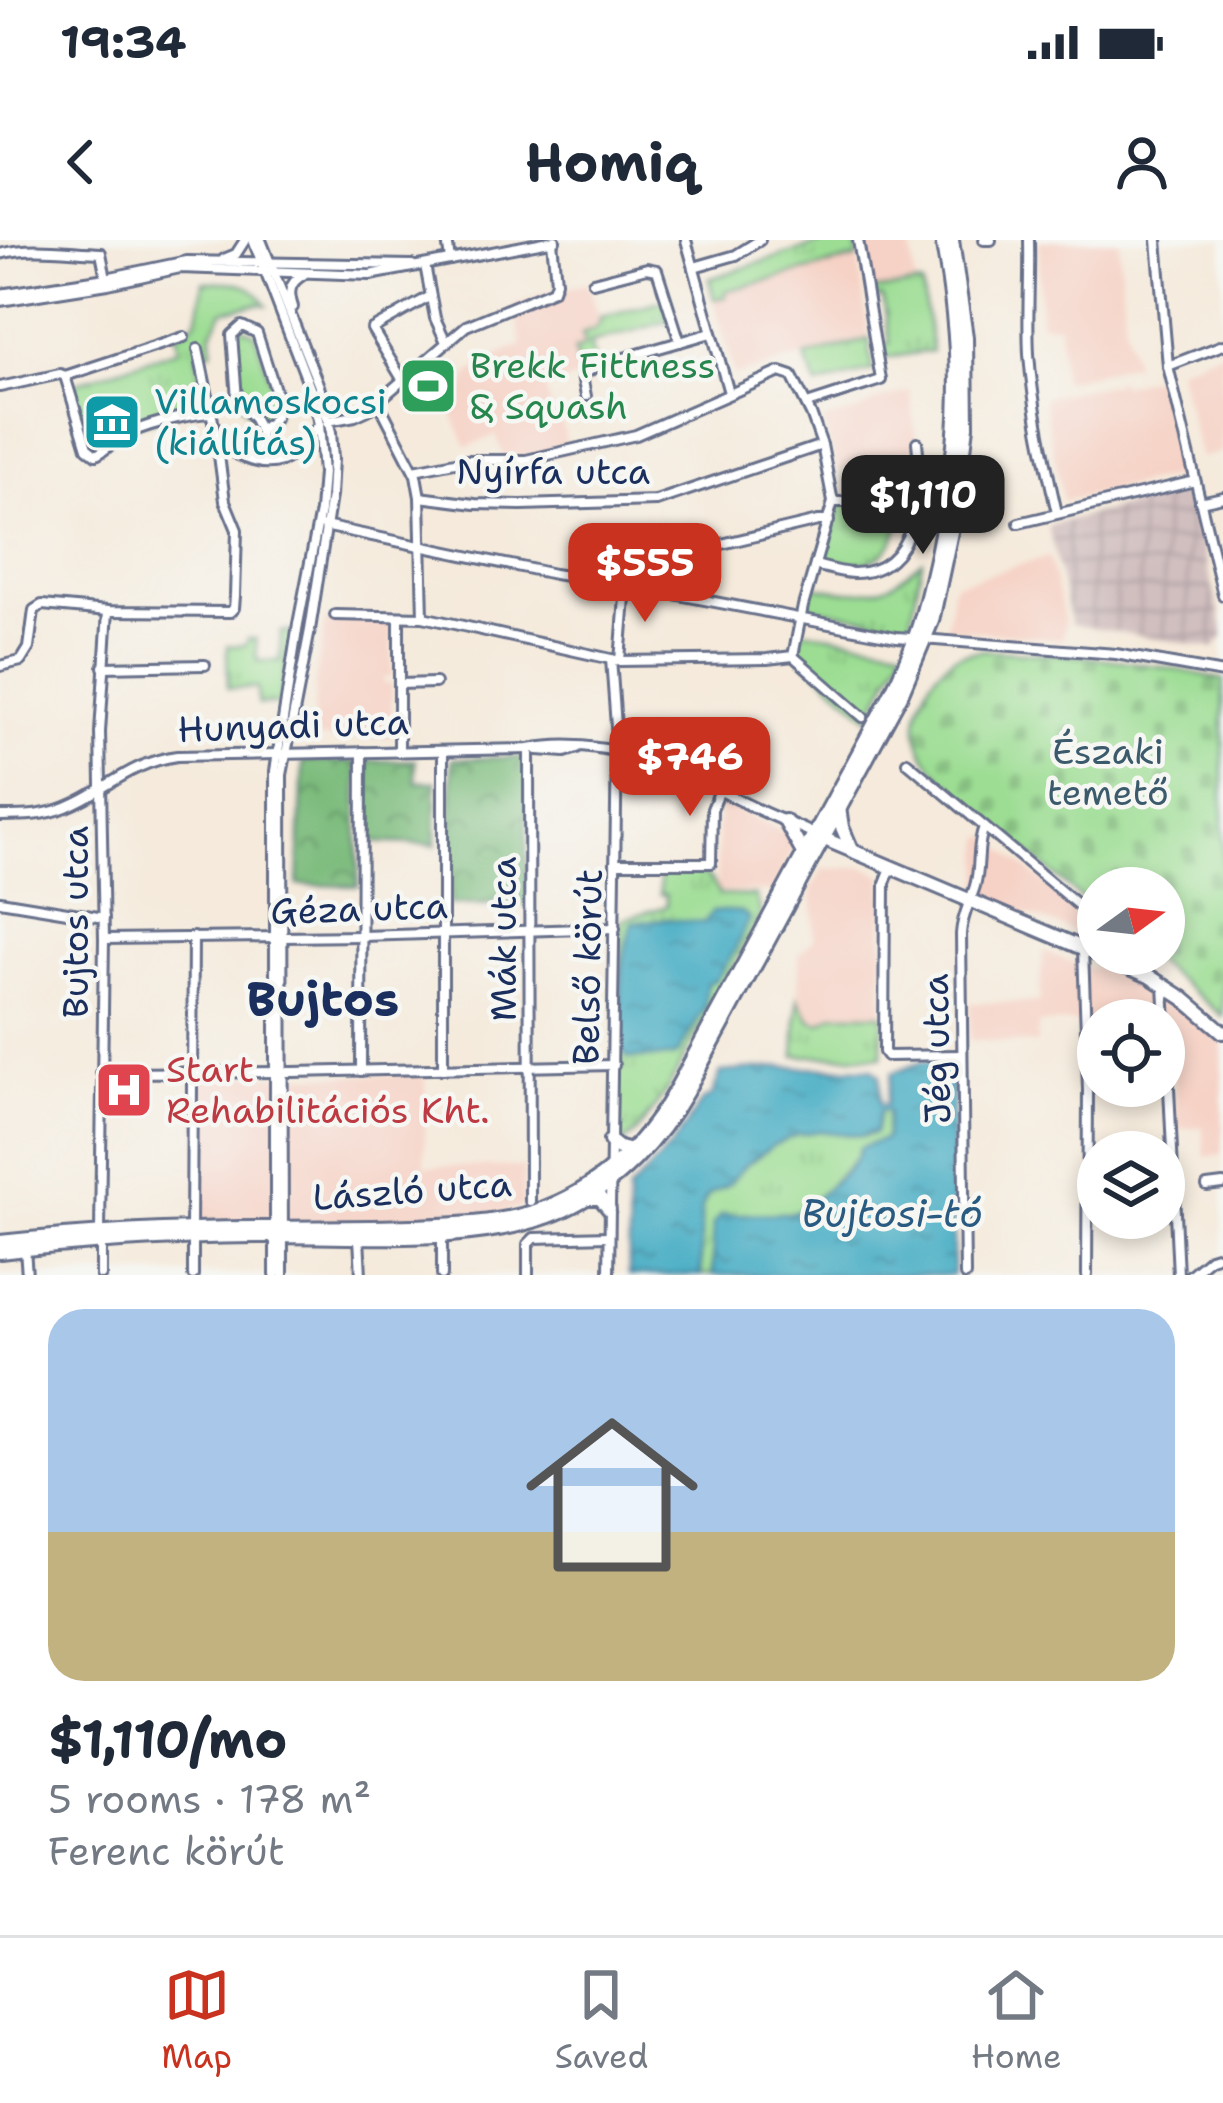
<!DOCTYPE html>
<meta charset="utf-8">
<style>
body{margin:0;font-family:"Shantell Sans",sans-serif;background:#f6f6f7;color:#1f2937;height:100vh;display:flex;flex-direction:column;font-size:45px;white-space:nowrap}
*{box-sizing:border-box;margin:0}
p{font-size:39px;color:#747a83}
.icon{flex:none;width:66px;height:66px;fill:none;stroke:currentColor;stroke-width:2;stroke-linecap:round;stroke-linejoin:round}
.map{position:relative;height:1035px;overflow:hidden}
.details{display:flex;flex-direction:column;background:#fff;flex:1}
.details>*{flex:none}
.needle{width:78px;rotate:75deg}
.tools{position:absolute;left:1077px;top:627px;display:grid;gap:24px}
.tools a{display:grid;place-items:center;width:108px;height:108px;border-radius:50%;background:#fff;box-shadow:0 6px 18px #0003;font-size:60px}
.price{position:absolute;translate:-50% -102px;padding:0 27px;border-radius:24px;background:#c8321e;color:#fff;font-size:39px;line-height:78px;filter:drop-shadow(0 3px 6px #0008)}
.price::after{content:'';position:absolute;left:50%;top:72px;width:36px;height:27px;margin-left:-18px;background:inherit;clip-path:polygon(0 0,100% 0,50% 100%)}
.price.on{background:#222;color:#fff}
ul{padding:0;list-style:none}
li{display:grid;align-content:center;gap:24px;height:636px;padding:0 48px}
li+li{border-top:3px solid #e0e1e3}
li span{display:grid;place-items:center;height:372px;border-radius:36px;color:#555}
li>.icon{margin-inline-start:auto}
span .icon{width:216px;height:216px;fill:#fffc;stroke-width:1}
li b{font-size:51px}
.status{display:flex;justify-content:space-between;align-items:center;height:84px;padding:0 60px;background:#fff;direction:ltr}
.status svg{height:33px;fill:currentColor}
header{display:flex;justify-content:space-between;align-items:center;height:156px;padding:0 48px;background:#fff;font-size:54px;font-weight:700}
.tab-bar{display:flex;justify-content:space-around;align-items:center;height:168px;border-top:3px solid #e0e1e3;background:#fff;font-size:33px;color:#747a83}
.tab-bar a{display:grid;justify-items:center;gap:6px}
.tab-bar .on{color:#c8321e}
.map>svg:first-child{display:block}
</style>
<div class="status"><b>19:34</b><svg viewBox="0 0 49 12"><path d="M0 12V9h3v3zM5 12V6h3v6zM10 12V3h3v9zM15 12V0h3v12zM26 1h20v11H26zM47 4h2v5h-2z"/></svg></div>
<header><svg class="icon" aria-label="back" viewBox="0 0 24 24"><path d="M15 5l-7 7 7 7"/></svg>Homiq<svg class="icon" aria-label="person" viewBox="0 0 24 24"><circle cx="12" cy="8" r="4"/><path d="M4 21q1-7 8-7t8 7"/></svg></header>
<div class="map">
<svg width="1223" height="1035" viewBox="0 0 1223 1035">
<defs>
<pattern id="industrial-grid" width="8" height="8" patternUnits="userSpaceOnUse" patternTransform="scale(3)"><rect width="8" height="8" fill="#d1bfbf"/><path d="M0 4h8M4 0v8" fill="none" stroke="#b3a4a7"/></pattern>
<pattern id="forest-crowns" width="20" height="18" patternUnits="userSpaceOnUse" patternTransform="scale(3)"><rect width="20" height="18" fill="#7dbc7d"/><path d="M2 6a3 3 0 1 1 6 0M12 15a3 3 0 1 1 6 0" fill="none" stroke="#66996a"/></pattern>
<pattern id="cemetery-stones" width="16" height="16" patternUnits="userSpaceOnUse" patternTransform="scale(3)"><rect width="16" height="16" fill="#9cdd93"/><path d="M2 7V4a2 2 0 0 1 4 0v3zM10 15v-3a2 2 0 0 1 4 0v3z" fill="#86be81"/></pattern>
<pattern id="park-tufts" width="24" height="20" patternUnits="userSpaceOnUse" patternTransform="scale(3)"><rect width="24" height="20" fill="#9cdd93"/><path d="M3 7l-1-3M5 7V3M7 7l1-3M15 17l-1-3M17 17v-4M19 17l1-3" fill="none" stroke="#86be81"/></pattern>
<pattern id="water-ripples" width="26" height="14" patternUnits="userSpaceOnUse" patternTransform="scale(3)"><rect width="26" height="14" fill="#43abc3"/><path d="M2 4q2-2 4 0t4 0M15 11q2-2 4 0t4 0" fill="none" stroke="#378ca2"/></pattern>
</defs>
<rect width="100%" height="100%" fill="#f6f6f2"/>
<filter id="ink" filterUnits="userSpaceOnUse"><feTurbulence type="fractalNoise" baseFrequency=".00833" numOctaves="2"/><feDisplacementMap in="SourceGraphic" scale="24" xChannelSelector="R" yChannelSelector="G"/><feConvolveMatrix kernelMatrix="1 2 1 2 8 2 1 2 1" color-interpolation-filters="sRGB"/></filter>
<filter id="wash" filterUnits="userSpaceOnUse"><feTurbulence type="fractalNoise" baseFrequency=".004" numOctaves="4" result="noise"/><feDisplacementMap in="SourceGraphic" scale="48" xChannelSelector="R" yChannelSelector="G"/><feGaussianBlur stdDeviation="2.7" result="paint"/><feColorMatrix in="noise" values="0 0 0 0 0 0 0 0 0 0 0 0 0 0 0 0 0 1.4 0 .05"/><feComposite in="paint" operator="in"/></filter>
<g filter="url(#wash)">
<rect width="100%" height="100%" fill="#f5eadb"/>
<g fill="#f6d1c5">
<path d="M863,0H910L916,45L871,51Z"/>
<path d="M1039,0H1119L1125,85L1134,123L1062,141L1059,84L1040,83Z"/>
<path d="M858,18L869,97L735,136L714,59L725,57L724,51Z"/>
<path d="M588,43L601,81L585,106L574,110L581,137L545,148L553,176L560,175L569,212L505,220L496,195L467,207L446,160L465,147L468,135L501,114L522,105L513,66L547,53Z"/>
<path d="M1223,110V212L1200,218L1177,128Z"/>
<path d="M1157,136L1180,235L1063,261L1043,157L1110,144L1111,146L1114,145L1113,141L1119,140L1121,145Z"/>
<path d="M910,151L917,207L837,232L823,181L857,172L877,161Z"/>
<path d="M1049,317L1065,382L1062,399L946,388L953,344Z"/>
<path d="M392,379V437L383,438L384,444H392L391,497L313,499L315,444L326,380Z"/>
<path d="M719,562L790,595L795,607L772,651L716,653Z"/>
<path d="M988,596L1098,689V701L988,659L982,652L980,643L983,598Z"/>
<path d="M865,627L883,636V774H835L820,783L811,780L798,759L799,714L815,698L812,649L823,629Z"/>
<path d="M1043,711L1089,729L1096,726L1174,760L1223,803V915L1205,917L1203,887L1178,889L1173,815H1164V780H1098V817H1091L1089,782L1038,784L1037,804L970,800V763L1039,762Z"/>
<path d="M425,835V926L524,927L523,967L497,973L445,977L197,988V836Z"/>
</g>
<path fill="url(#industrial-grid)" d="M1188,250L1223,388V397L1214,408L1071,384L1048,286Z"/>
<g fill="url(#forest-crowns)" stroke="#4c766e" stroke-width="3">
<path d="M527,517L526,664L450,665L452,519Z"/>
<path d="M415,520L416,542H436V605L369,602L368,521Z"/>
<path d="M303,521L358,522V646L298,645Z"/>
</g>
<path fill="url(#cemetery-stones)" stroke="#5c8678" stroke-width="3" d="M982,410C1064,414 1143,419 1223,440V776L1146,714H1164V648H1098V673L946,541C934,529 924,518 919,501C911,473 929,432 954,417C962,413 973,412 982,410Z"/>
<g fill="url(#park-tufts)" stroke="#5c8678" stroke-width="3">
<path d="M856,0L858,18L725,51L726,57L714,59L709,39L828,1Z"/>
<path d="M203,42C236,43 247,37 267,65L258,64L223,71L212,92V111L197,114L204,162L195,167L132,186L98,208L90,201L72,144L179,109L176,94C202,86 200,67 203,42Z"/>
<path d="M916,45L922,46L932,111L885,118L882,105L890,103L883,58H872L871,51Z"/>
<path d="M665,60L669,81L590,103L594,120L579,129L574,110L585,106L582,94L595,89L601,81L600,77Z"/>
<path d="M242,87L255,93L277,160L274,178L260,185L238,159L236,91Z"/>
<path d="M869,99L873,130L817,146L805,117Z"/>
<path d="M905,232C904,268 903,324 853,323C844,323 833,319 824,318L841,263Z"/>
<path d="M922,321L911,380L906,385L807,366L812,346C838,351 866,356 891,344C902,339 911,327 922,321Z"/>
<path d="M801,390L902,407V414L869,477L800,416L798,410Z"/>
<path d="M281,392H292L279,464H258L257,448H228L227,406L246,405L248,399H256L257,421H280Z"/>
<path d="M688,632C708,633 711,638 719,655L755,656L761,674L666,852L636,893L624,903L615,900L621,687L623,679L667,666L666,655L660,654V634Z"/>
<path d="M798,759L811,780L820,783L835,774H883L882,816H795Z"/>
<path d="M880,870L888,871L885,899L857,917L806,968L791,973L721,975L713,985V1035H700L701,969L708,955L730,943L744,926L772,906L796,895L819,891L864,896L875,893Z"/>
</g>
<g fill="url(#water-ripples)" stroke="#2f6d90" stroke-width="3">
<path d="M725,671L742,672L749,678L734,712L716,740L707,743L705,767L678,814L672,817L629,818L621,810C621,769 618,720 633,682L668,679L704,683L712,672Z"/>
<path d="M922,822H951L954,826C950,896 955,965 953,1035H713V984L721,975L791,973L805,968L848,929L857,917L859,908L885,899L888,872L880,870L875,893L864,896L819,891L796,895L772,906L744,926L730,943L708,955L701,969V1035H629L628,952L673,904L703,860L711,857L721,832L781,827L872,828L880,835V863L886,865L892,833Z"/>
</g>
</g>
<g filter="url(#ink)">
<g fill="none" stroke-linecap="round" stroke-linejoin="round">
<g stroke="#67708a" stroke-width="14">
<g id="minor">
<path d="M253,0L311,151L319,184L323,233L320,271L298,384L275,531V1035"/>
<path d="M261,0L319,146L331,192L333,219L331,256L310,390L282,535L283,1035"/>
<path d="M447,0L450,20"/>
<path d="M686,0L729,153"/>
<path d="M984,0H991"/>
<path d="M1029,0C1030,38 1027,76 1029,114C1033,168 1045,220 1057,273"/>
<path d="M1157,0L1168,126L1223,355"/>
<path d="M0,14C32,5 68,12 101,13L106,38"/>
<path d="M224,19L236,14L245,0"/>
<path d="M425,25L435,78L446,102"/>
<path d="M694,27L736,15L760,0"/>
<path d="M593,42L647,28L657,30L680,102"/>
<path d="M0,54L106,38L187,21L412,25"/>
<path d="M0,61L108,44L180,28L370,35L555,0"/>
<path d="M293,67C288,52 289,43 303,35"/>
<path d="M198,109L217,200C235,217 267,233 291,216C302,208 310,195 319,185"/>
<path d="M1168,126L1223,105"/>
<path d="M65,136L87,208L96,215C105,211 111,203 120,198C141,185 185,175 209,173"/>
<path d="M402,139L372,89L429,57"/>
<path d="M0,147L60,134L65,136L184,97"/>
<path d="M586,156L582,136L596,126L711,93"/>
<path d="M378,161L416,235L420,257L423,377"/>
<path d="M807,164L881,140L858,0"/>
<path d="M328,181L355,176L368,170L466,86L553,50L556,41L552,1"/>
<path d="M259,222L260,191L254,179L237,159L232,95L242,86L257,93L278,159L275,178L260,191"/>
<path d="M414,230L465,220H526L636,195L780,132L792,136L811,174L822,205L833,262L803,366L793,416"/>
<path d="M420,257L475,264L521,265L656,261L822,205"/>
<path d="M833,262H852L898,237"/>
<path d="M1200,262L1223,257"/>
<path d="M1019,283L1195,241"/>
<path d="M324,286L554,334L626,345L897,397L1116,414L1223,433"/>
<path d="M815,325C827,328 841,333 853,333C918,334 923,249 917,202"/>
<path d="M606,340L621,328L818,281H829"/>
<path d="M335,375L423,377L620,421L767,419L793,416"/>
<path d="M399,377V512"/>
<path d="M793,416L863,477"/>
<path d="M620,421L626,345"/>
<path d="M0,426L21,421L29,408L34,370L42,365L108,371L230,372L234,368L235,356L237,290L225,261L217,200"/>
<path d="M103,427L205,425"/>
<path d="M399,444L435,443"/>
<path d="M529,509L530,961"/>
<path d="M538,510L565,512L577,508"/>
<path d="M907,522L1098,682"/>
<path d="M0,576C23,576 44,576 66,567C108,550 128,523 177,516L529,509C608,493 684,533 753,567C773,577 794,584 814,594"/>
<path d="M615,623H711L712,569L720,550"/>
<path d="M891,628L885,643L884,812L887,816L962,815"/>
<path d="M0,661L104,678"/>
<path d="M104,699L362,696L615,688"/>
<path d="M1083,709L1088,850L1087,1035"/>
<path d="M1164,744L1178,1035"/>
<path d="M443,829V511"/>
<path d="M361,831L362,512"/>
<path d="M101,833L293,832L614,825"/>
<path d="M1207,946L1223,944"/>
<path d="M191,990L193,697"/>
<path d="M100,992L104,699L100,492L108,371"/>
<path d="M359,998L361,1035"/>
<path d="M101,1001V1035"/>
<path d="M25,1009L27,1035"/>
<path d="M193,1035V998"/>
<path d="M442,1035V995"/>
<path d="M528,1035V1004L534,998L609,996"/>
<path d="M609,1035L617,500L611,419"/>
<path d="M965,1035L961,694C962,675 970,663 975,646C981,626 976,606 984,587"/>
<path d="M1190,1035L1210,1018L1223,1014"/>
</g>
</g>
<g stroke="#67708a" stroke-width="18">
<g id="major">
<path d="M839,568L842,587L852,610"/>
<path d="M785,581L803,613"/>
<path d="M815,595L1149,736L1183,758L1223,792"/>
<path d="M610,901L619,908L631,911"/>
<path d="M587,958H600L609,969"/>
<path d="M0,1002C85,993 170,988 256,988C308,987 359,988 411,986C458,984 503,984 547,967C605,944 649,899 678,845L890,455C916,405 925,368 937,314C961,199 964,116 942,0"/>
<path d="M0,1012C85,1002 170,997 256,996C348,995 480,1008 564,970C617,946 659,900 687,851L901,455L932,381L958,259L967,186L966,97L952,0"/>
</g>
</g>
<use href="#minor" stroke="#fff" stroke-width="8"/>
<use href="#major" stroke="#fff" stroke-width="12"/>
</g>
</g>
<defs>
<g id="stadium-square" transform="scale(3)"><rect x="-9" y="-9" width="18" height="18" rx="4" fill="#2e9e5b" stroke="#f6f6f2"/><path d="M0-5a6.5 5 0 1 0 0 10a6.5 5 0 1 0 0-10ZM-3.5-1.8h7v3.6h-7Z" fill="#fff"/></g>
<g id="museum-square" transform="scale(3)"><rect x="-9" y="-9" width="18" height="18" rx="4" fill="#0f9aa8" stroke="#f6f6f2"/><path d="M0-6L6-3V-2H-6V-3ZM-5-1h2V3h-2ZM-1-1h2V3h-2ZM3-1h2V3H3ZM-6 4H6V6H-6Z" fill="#fff"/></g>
<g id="hospital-square" transform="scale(3)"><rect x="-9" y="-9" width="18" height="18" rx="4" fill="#e0444e" stroke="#f6f6f2"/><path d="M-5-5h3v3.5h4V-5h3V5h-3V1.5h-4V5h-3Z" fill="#fff"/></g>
</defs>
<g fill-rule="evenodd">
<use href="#stadium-square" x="428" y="146"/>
<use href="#museum-square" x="112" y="182"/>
<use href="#hospital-square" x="124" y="850"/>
</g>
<g text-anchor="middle" stroke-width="9" stroke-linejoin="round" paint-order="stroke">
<g font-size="36" fill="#27864d" stroke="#f6f6f2" text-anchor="start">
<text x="470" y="138">Brekk Fittness<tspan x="470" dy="41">&amp; Squash</tspan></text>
</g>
<g font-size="36" fill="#0d838f" stroke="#f6f6f2" text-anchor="start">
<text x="154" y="174">Villamoskocsi<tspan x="154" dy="41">(kiállítás)</tspan></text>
</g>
<g font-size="36" fill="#1b2f5e" stroke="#f6f6f2">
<text x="553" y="244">Nyírfa utca</text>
<text transform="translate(293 485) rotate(-2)" y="13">Hunyadi utca</text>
<text transform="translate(359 668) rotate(-2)" y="13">Géza utca</text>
<text transform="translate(75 682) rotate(-90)" y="13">Bujtos utca</text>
<text transform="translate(503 699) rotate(-90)" y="13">Mák utca</text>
<text transform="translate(587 727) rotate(-89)" y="13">Belső körút</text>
<text transform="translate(936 809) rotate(-91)" y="13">Jég utca</text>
<text transform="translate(412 950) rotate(-4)" y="13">László utca</text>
</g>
<g font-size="36" fill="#3b5a6b" stroke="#f6f6f2">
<text x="1108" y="524">Északi<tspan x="1108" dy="41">temető</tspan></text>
</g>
<g font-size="36" fill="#be3a42" stroke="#f6f6f2" text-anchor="start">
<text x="166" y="842">Start<tspan x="166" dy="41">Rehabilitációs Kht.</tspan></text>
</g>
<g font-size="39" font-style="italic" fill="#295a81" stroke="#f6f6f2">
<text x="892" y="987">Bujtosi-tó</text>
</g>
<g font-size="48" font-weight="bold" fill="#1b2f5e" stroke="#f6f6f2">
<text x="323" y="776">Bujtos</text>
</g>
</g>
</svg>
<div class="tools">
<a><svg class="needle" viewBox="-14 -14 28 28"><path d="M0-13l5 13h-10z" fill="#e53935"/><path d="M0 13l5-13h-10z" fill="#747a83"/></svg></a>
<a><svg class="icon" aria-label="locate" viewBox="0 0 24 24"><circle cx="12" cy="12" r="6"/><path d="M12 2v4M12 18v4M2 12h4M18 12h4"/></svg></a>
<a><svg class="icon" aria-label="layers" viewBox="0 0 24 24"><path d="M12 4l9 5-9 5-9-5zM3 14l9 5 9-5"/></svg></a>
</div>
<b class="price on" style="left:923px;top:317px">$1,110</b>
<b class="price" style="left:645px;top:385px">$555</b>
<b class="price" style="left:690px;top:579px">$746</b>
</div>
<section class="details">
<ul>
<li><span style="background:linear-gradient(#a9c7e8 60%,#c2b280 0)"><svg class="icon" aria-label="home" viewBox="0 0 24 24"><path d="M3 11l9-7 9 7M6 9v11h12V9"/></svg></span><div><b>$1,110/mo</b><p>5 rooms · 178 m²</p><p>Ferenc körút</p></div></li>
</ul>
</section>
<nav class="tab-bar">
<a class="on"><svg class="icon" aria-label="map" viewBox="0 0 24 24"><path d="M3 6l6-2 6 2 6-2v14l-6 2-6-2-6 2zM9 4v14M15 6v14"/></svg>Map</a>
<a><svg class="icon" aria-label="saved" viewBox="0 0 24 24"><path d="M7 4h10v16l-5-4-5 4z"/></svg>Saved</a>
<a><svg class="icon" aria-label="home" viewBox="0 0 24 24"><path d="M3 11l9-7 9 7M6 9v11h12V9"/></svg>Home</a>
</nav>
